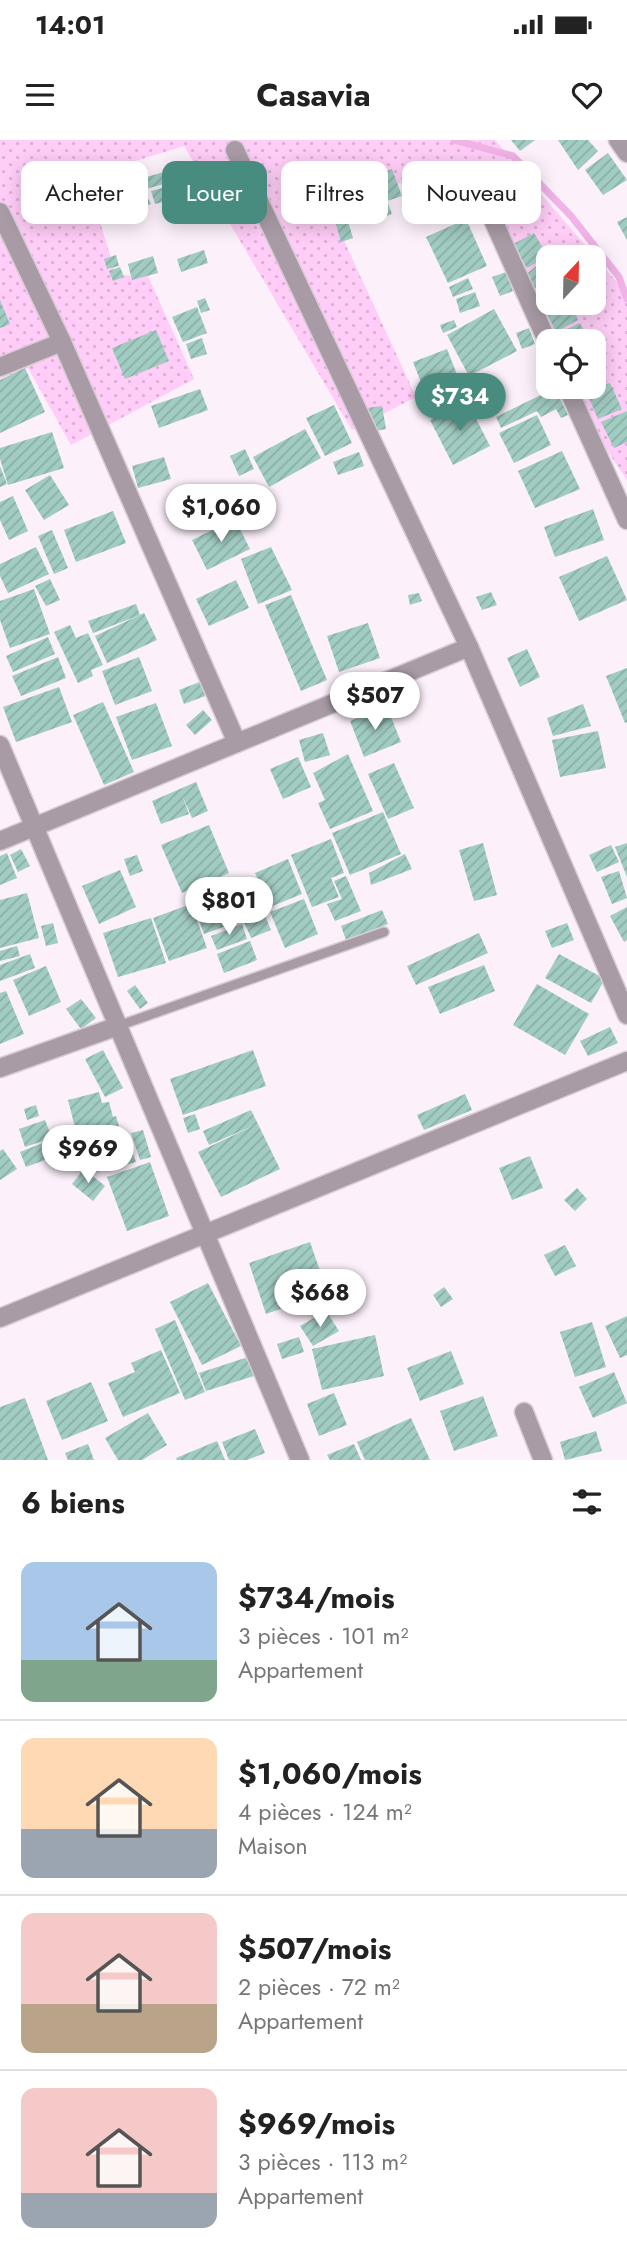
<!DOCTYPE html>
<html lang="fr">
<meta charset="utf-8">
<style>
body{margin:0;font-family:Jost,sans-serif;background:#f2f2f2;color:#222;height:100vh;display:flex;flex-direction:column;font-size:26px;white-space:nowrap}
*{box-sizing:border-box;margin:0}
p{font-size:23px;color:#767676}
.icon{flex:none;width:38px;height:38px;fill:none;stroke:currentColor;stroke-width:2;stroke-linecap:round;stroke-linejoin:round}
.map{position:relative;height:1320px;overflow:hidden}
.side{display:flex;flex-direction:column;background:#fff;flex:1}
.side>*{flex:none}
.banner{position:absolute;left:21px;top:21px;width:586px;height:63px;display:flex;gap:14px}
.needle{width:46px;rotate:22deg}
.controls{position:absolute;left:536px;top:105px;display:grid;gap:14px}
.controls a{display:grid;place-items:center;width:70px;height:70px;border-radius:14px;background:#fff;box-shadow:0 4px 18px #0003;font-size:35px}
.price{position:absolute;translate:-50% -60px;padding:0 16px;border-radius:24px;background:#fff;color:#222;font-size:23px;line-height:46px;filter:drop-shadow(0 2px 4px #0008)}
.price::after{content:'';position:absolute;left:50%;top:42px;width:21px;height:16px;margin-left:-10px;background:inherit;clip-path:polygon(0 0,100% 0,50% 100%)}
.price.on{background:#488c80;color:#fff}
ul{padding:0;list-style:none}
li{display:flex;align-items:center;gap:21px;height:175px;padding:0 21px}
li+li{border-top:2px solid #e0e0e0}
li span{display:grid;place-items:center;flex:none;width:196px;height:140px;border-radius:14px;color:#555}
li>.icon{margin-inline-start:auto}
span .icon{width:84px;height:84px;fill:#fffc;stroke-width:1}
li b{font-size:30px}
h2{display:flex;justify-content:space-between;align-items:center;height:84px;padding:0 21px;font-size:30px}
.tag{padding:0 24px;border-radius:14px;background:#fff;box-shadow:0 4px 18px #0003;font-size:24px;line-height:63px}
.tag.on{background:#488c80;color:#fff}
.status{display:flex;justify-content:space-between;align-items:center;height:49px;padding:0 35px;background:#fff;direction:ltr}
.status svg{height:19px;fill:currentColor}
header{display:flex;justify-content:space-between;align-items:center;height:91px;padding:0 21px;background:#fff;font-size:32px;font-weight:700}
.map>svg:first-child{display:block}
</style>
<div class="status"><b>14:01</b><svg viewBox="0 0 49 12"><path d="M0 12V9h3v3zM5 12V6h3v6zM10 12V3h3v9zM15 12V0h3v12zM26 1h20v11H26zM47 4h2v5h-2z"/></svg></div>
<header><svg class="icon" aria-label="menu" viewBox="0 0 24 24"><path d="M4 6h16M4 12h16M4 18h16"/></svg>Casavia<svg class="icon" aria-label="heart" viewBox="0 0 24 24"><path d="M12 20l-8-8c-3-5 5-10 8-4 3-6 11-1 8 4z"/></svg></header>
<div class="map">
<svg width="627" height="1320" viewBox="0 0 627 1320">
<defs>
<pattern id="green-dots" width="8" height="8" patternUnits="userSpaceOnUse" patternTransform="scale(1.75)"><rect width="8" height="8" fill="#ffcdf7"/><path d="M2 2h.1M6 6h.1" fill="none" stroke="#daafd3" stroke-width="1.8" stroke-linecap="round"/></pattern>
<pattern id="building-hatch" width="6" height="6" patternUnits="userSpaceOnUse" patternTransform="scale(1.75)"><rect width="6" height="6" fill="#a1ccc2"/><path d="M-1 1l2-2M0 6l6-6M5 7l2-2" fill="none" stroke="#8aaea6"/></pattern>
</defs>
<rect width="100%" height="100%" fill="#fcf0fa"/>
<path fill="url(#green-dots)" fill-rule="evenodd" d="M0,0H495L627,154V340L602,303L576,247H593V201H555L539,166L476,72L435,45L316,40L416,257L352,290L184,6L86,36L116,135L148,136L194,239L71,305L28,228L0,239ZM548,117H593V163H548Z"/>
<g fill="none" stroke-linecap="round" stroke-linejoin="round">
<path stroke="#f1b2e7" stroke-width="7" d="M454,0L513,16L571,76L619,137L627,159"/>
</g>
<g fill="url(#building-hatch)">
<path d="M511,0H535L520,11Z"/>
<path d="M558,0H588L598,11L578,30Z"/>
<path d="M608,13L627,40L603,55L585,30Z"/>
<path d="M195,20L210,25L205,37L191,31Z"/>
<path d="M132,27L151,64L118,80L99,43Z"/>
<path d="M371,27L374,35L392,29L402,56L387,61L392,74L364,84L359,71L352,74L343,48L339,49L336,39Z"/>
<path d="M178,28L181,39L146,49L143,38Z"/>
<path d="M190,35L205,39L202,51L186,46Z"/>
<path d="M181,43L185,56L155,64L151,51Z"/>
<path d="M190,60L192,71L177,73L175,62Z"/>
<path d="M627,77V100L617,82Z"/>
<path d="M347,78L353,98L341,102L335,81Z"/>
<path d="M466,79L487,126L448,143L426,97Z"/>
<path d="M534,93L548,116L527,128L513,104Z"/>
<path d="M204,110L208,123L181,132L177,119Z"/>
<path d="M553,113L556,117H548V138L535,148L525,135Z"/>
<path d="M116,115L119,126L107,129L104,119Z"/>
<path d="M153,116L158,133L132,140L128,124Z"/>
<path d="M120,127L124,137L113,141L109,131Z"/>
<path d="M506,132L513,151L500,156L492,137Z"/>
<path d="M468,138L473,149L453,157L449,147Z"/>
<path d="M475,152L480,166L460,173L456,159Z"/>
<path d="M205,158L210,170L201,173L197,161Z"/>
<path d="M0,160L10,184L0,188Z"/>
<path d="M571,163L578,180L556,192L547,174Z"/>
<path d="M197,167L207,193L183,202L172,177Z"/>
<path d="M494,169L517,211L469,236L447,195Z"/>
<path d="M454,180L457,187L443,193L440,185Z"/>
<path d="M580,183L586,195L575,201H559L557,194Z"/>
<path d="M529,188L535,204L522,209L516,193Z"/>
<path d="M156,190L169,221L125,239L112,208Z"/>
<path d="M202,198L207,214L191,219L186,204Z"/>
<path d="M447,209L462,247L428,260L413,222Z"/>
<path d="M25,228L45,272L0,293V240Z"/>
<path d="M610,243L622,269L598,279L586,251Z"/>
<path d="M555,248L568,275L561,278L556,269L541,277L537,271L501,288L496,277Z"/>
<path d="M200,249L208,270L159,288L151,266Z"/>
<path d="M467,261L490,306L453,325L430,280Z"/>
<path d="M334,265L352,303L325,316L306,278Z"/>
<path d="M382,266L386,289L370,292L366,268Z"/>
<path d="M627,271V302L614,308L601,282Z"/>
<path d="M537,275L551,305L514,323L499,293Z"/>
<path d="M305,289L321,318L269,347L253,317Z"/>
<path d="M52,292L64,328L8,345L0,319V308Z"/>
<path d="M245,309L254,329L239,336L230,316Z"/>
<path d="M562,311L580,349L535,368L518,331Z"/>
<path d="M359,312L364,326L338,335L333,322Z"/>
<path d="M164,317L171,339L138,348L132,326Z"/>
<path d="M0,326L7,344L0,347Z"/>
<path d="M50,335L69,365L44,380L25,350Z"/>
<path d="M13,356L28,391L9,400L0,380V362Z"/>
<path d="M593,369L604,400L555,417L544,387Z"/>
<path d="M113,371L126,403L76,422L64,390Z"/>
<path d="M235,379L250,409L207,430L192,400Z"/>
<path d="M52,390L68,428L54,434L38,396Z"/>
<path d="M36,407L49,434L8,453L0,436V424Z"/>
<path d="M271,407L292,450L258,464L241,419Z"/>
<path d="M607,416L627,460L579,481L559,437Z"/>
<path d="M50,439L60,460L46,466L35,446Z"/>
<path d="M236,440L249,468L209,486L196,459Z"/>
<path d="M34,449L50,494L10,508L0,480V461Z"/>
<path d="M491,452L497,465L482,470L476,457Z"/>
<path d="M419,453L422,461L410,465L408,455Z"/>
<path d="M291,455L327,540L301,551L265,465Z"/>
<path d="M136,464L140,475L93,493L88,481Z"/>
<path d="M144,473L157,500L107,523L95,496Z"/>
<path d="M368,483L380,518L339,532L327,496Z"/>
<path d="M70,485L76,498L88,493L103,525L91,530L93,536L78,543L54,492Z"/>
<path d="M48,497L55,514L13,532L6,516Z"/>
<path d="M527,509L540,537L520,547L507,518Z"/>
<path d="M58,517L66,538L21,556L12,536Z"/>
<path d="M139,517L152,551L115,565L102,531Z"/>
<path d="M627,528V582L625,583L606,536Z"/>
<path d="M202,541L208,555L184,564L179,550Z"/>
<path d="M59,547L72,582L16,602L3,567Z"/>
<path d="M103,562L134,632L104,645L73,575Z"/>
<path d="M156,563L172,606L132,620L116,577Z"/>
<path d="M583,564L591,586L553,596L547,578Z"/>
<path d="M387,567L401,602L364,617L350,581Z"/>
<path d="M203,570L212,580L195,595L186,585Z"/>
<path d="M598,591L606,628L560,637L552,600Z"/>
<path d="M323,593L330,615L305,622L299,600Z"/>
<path d="M348,614L373,671L330,689L318,663L325,660L313,633Z"/>
<path d="M298,617L311,647L283,659L270,629Z"/>
<path d="M394,623L414,668L388,679L368,634Z"/>
<path d="M196,642L208,671L192,678L182,655L189,674L161,684L152,661Z"/>
<path d="M383,672L401,714L350,735L332,693Z"/>
<path d="M209,685L229,733L182,753L161,705Z"/>
<path d="M331,699L344,733L331,738L339,757L312,767L291,715Z"/>
<path d="M483,703L497,755L474,761L459,710Z"/>
<path d="M627,703V737L615,707Z"/>
<path d="M611,705L619,722L597,732L589,715Z"/>
<path d="M21,709L30,726L18,732L10,715Z"/>
<path d="M7,713L17,738L0,745V716Z"/>
<path d="M405,714L412,729L371,745L369,733Z"/>
<path d="M137,715L143,731L130,736L124,719Z"/>
<path d="M288,719L302,754L270,767L255,733Z"/>
<path d="M120,730L136,767L99,784L82,746Z"/>
<path d="M619,731L627,758L612,764L601,737Z"/>
<path d="M346,736L361,771L335,781L327,764L342,759L334,741Z"/>
<path d="M250,740L271,790L251,798L229,748Z"/>
<path d="M225,750L237,782L204,794L192,762Z"/>
<path d="M27,753L39,798L0,808V760Z"/>
<path d="M304,759L318,794L285,808L270,772Z"/>
<path d="M191,764L207,808L169,821L153,778Z"/>
<path d="M627,767V800L624,802L610,776Z"/>
<path d="M382,770L388,784L346,800L341,786Z"/>
<path d="M151,778L166,823L118,837L103,793Z"/>
<path d="M53,783L58,803L46,806L41,786Z"/>
<path d="M567,783L574,800L552,808L545,791Z"/>
<path d="M242,784L247,799L217,810L211,796Z"/>
<path d="M479,793L488,813L416,845L407,826Z"/>
<path d="M250,801L257,820L224,833L217,814Z"/>
<path d="M17,806L20,816L0,821V811Z"/>
<path d="M30,814L35,828L0,841V825Z"/>
<path d="M559,814L605,839L591,863L545,838Z"/>
<path d="M484,825L495,851L440,874L428,847Z"/>
<path d="M46,826L61,862L29,876L13,840Z"/>
<path d="M537,844L589,874L565,915L513,885Z"/>
<path d="M135,845L148,863L140,869L127,851Z"/>
<path d="M6,851L24,894L0,904V853Z"/>
<path d="M81,859L96,878L81,889L66,869Z"/>
<path d="M610,887L618,903L588,916L580,901Z"/>
<path d="M103,910L123,948L105,957L85,919Z"/>
<path d="M253,910L266,946L183,975L170,939Z"/>
<path d="M99,952L102,963L109,962L113,977L116,976L121,993L79,1003L68,960Z"/>
<path d="M465,954L472,970L424,990L417,975Z"/>
<path d="M36,965L39,976L27,980L24,969Z"/>
<path d="M251,970L280,1029L221,1057L198,1012L255,985L209,1005L203,991Z"/>
<path d="M195,974L200,989L188,993L183,978Z"/>
<path d="M45,980L52,998L25,1007L19,989Z"/>
<path d="M143,990L151,1017L140,1020L131,993Z"/>
<path d="M127,998L136,1022L97,1032L89,1011Z"/>
<path d="M50,1000L56,1016L26,1027L20,1012Z"/>
<path d="M3,1009L17,1029L0,1040V1011Z"/>
<path d="M530,1016L543,1048L512,1060L499,1028Z"/>
<path d="M150,1022L169,1076L127,1091L107,1037Z"/>
<path d="M84,1029L105,1046L93,1061L72,1044Z"/>
<path d="M577,1048L587,1059L575,1071L564,1060Z"/>
<path d="M310,1102L324,1142L308,1148L311,1158L266,1174L249,1123Z"/>
<path d="M565,1105L576,1126L555,1136L544,1115Z"/>
<path d="M208,1143L241,1206L202,1225L170,1162Z"/>
<path d="M444,1147L453,1159L441,1167L433,1155Z"/>
<path d="M326,1171L339,1191L313,1206L300,1186Z"/>
<path d="M627,1176V1215L620,1218L605,1186Z"/>
<path d="M175,1180L205,1252L185,1260L155,1189Z"/>
<path d="M592,1182L606,1227L575,1237L560,1192Z"/>
<path d="M375,1195L384,1236L322,1250L312,1209Z"/>
<path d="M299,1197L304,1212L282,1219L277,1204Z"/>
<path d="M161,1210L180,1253L123,1277L108,1243L135,1232L131,1223Z"/>
<path d="M451,1211L464,1244L420,1261L407,1228Z"/>
<path d="M248,1217L254,1236L206,1251L199,1233Z"/>
<path d="M614,1232L627,1263L593,1278L579,1247Z"/>
<path d="M91,1242L108,1281L62,1300L46,1261Z"/>
<path d="M334,1253L347,1285L319,1296L307,1264Z"/>
<path d="M483,1256L498,1296L454,1311L440,1271Z"/>
<path d="M25,1258L48,1320H0V1267Z"/>
<path d="M148,1273L167,1305L142,1320H118L105,1298Z"/>
<path d="M411,1278L430,1320H365L357,1302Z"/>
<path d="M255,1289L265,1313L247,1320H229L222,1302Z"/>
<path d="M596,1291L602,1311L565,1320L560,1302Z"/>
<path d="M217,1301L225,1320H177L176,1318Z"/>
<path d="M88,1304L94,1320H68L65,1313Z"/>
<path d="M354,1304L361,1320H330L327,1315Z"/>
</g>
<g fill="none" stroke-linecap="round" stroke-linejoin="round">
<g stroke="#d8ccd6" stroke-width="12">
<path id="service" d="M118,886L384,792"/>
</g>
<g stroke="#d8ccd6" stroke-width="21">
<g id="minor">
<path d="M618,0L627,13"/>
<path d="M235,10L469,507L627,875"/>
<path d="M485,62L548,203"/>
<path d="M0,72L62,202L237,603"/>
<path d="M0,227L62,202"/>
<path d="M567,247L627,380"/>
<path d="M0,605L300,1320"/>
<path d="M0,701L469,507"/>
<path d="M0,928L118,886"/>
<path d="M0,1178L627,921"/>
<path d="M524,1272L543,1320"/>
</g>
</g>
<use href="#service" stroke="#a89ba5" stroke-width="9"/>
<use href="#minor" stroke="#a89ba5" stroke-width="18"/>
</g>
</svg>
<div class="controls">
<a><svg class="needle" viewBox="-14 -14 28 28"><path d="M0-13l5 13h-10z" fill="#e53935"/><path d="M0 13l5-13h-10z" fill="#767676"/></svg></a>
<a><svg class="icon" aria-label="locate" viewBox="0 0 24 24"><circle cx="12" cy="12" r="6"/><path d="M12 2v4M12 18v4M2 12h4M18 12h4"/></svg></a>
</div>
<b class="price on" style="left:460px;top:293px">$734</b>
<b class="price" style="left:221px;top:404px">$1,060</b>
<b class="price" style="left:375px;top:592px">$507</b>
<b class="price" style="left:229px;top:797px">$801</b>
<b class="price" style="left:88px;top:1045px">$969</b>
<b class="price" style="left:320px;top:1189px">$668</b>
<div class="banner">
<a class="tag">Acheter</a>
<a class="tag on">Louer</a>
<a class="tag">Filtres</a>
<a class="tag">Nouveau</a>
</div>
</div>
<section class="side">
<h2>6 biens<svg class="icon" aria-label="filters" viewBox="0 0 24 24"><path d="M4 7h16M4 17h16"/><circle cx="9" cy="7" r="2"/><circle cx="15" cy="17" r="2"/></svg></h2>
<ul>
<li><span style="background:linear-gradient(#a9c7e8 70%,#7fa58c 0)"><svg class="icon" aria-label="home" viewBox="0 0 24 24"><path d="M3 11l9-7 9 7M6 9v11h12V9"/></svg></span><div><b>$734/mois</b><p>3 pièces · 101 m²</p><p>Appartement</p></div></li>
<li><span style="background:linear-gradient(#ffd9b3 65%,#9aa5b1 0)"><svg class="icon" aria-label="home" viewBox="0 0 24 24"><path d="M3 11l9-7 9 7M6 9v11h12V9"/></svg></span><div><b>$1,060/mois</b><p>4 pièces · 124 m²</p><p>Maison</p></div></li>
<li><span style="background:linear-gradient(#f6c9c9 65%,#b9a48a 0)"><svg class="icon" aria-label="home" viewBox="0 0 24 24"><path d="M3 11l9-7 9 7M6 9v11h12V9"/></svg></span><div><b>$507/mois</b><p>2 pièces · 72 m²</p><p>Appartement</p></div></li>
<li><span style="background:linear-gradient(#f6c9c9 75%,#9aa5b1 0)"><svg class="icon" aria-label="home" viewBox="0 0 24 24"><path d="M3 11l9-7 9 7M6 9v11h12V9"/></svg></span><div><b>$969/mois</b><p>3 pièces · 113 m²</p><p>Appartement</p></div></li>
</ul>
</section>
